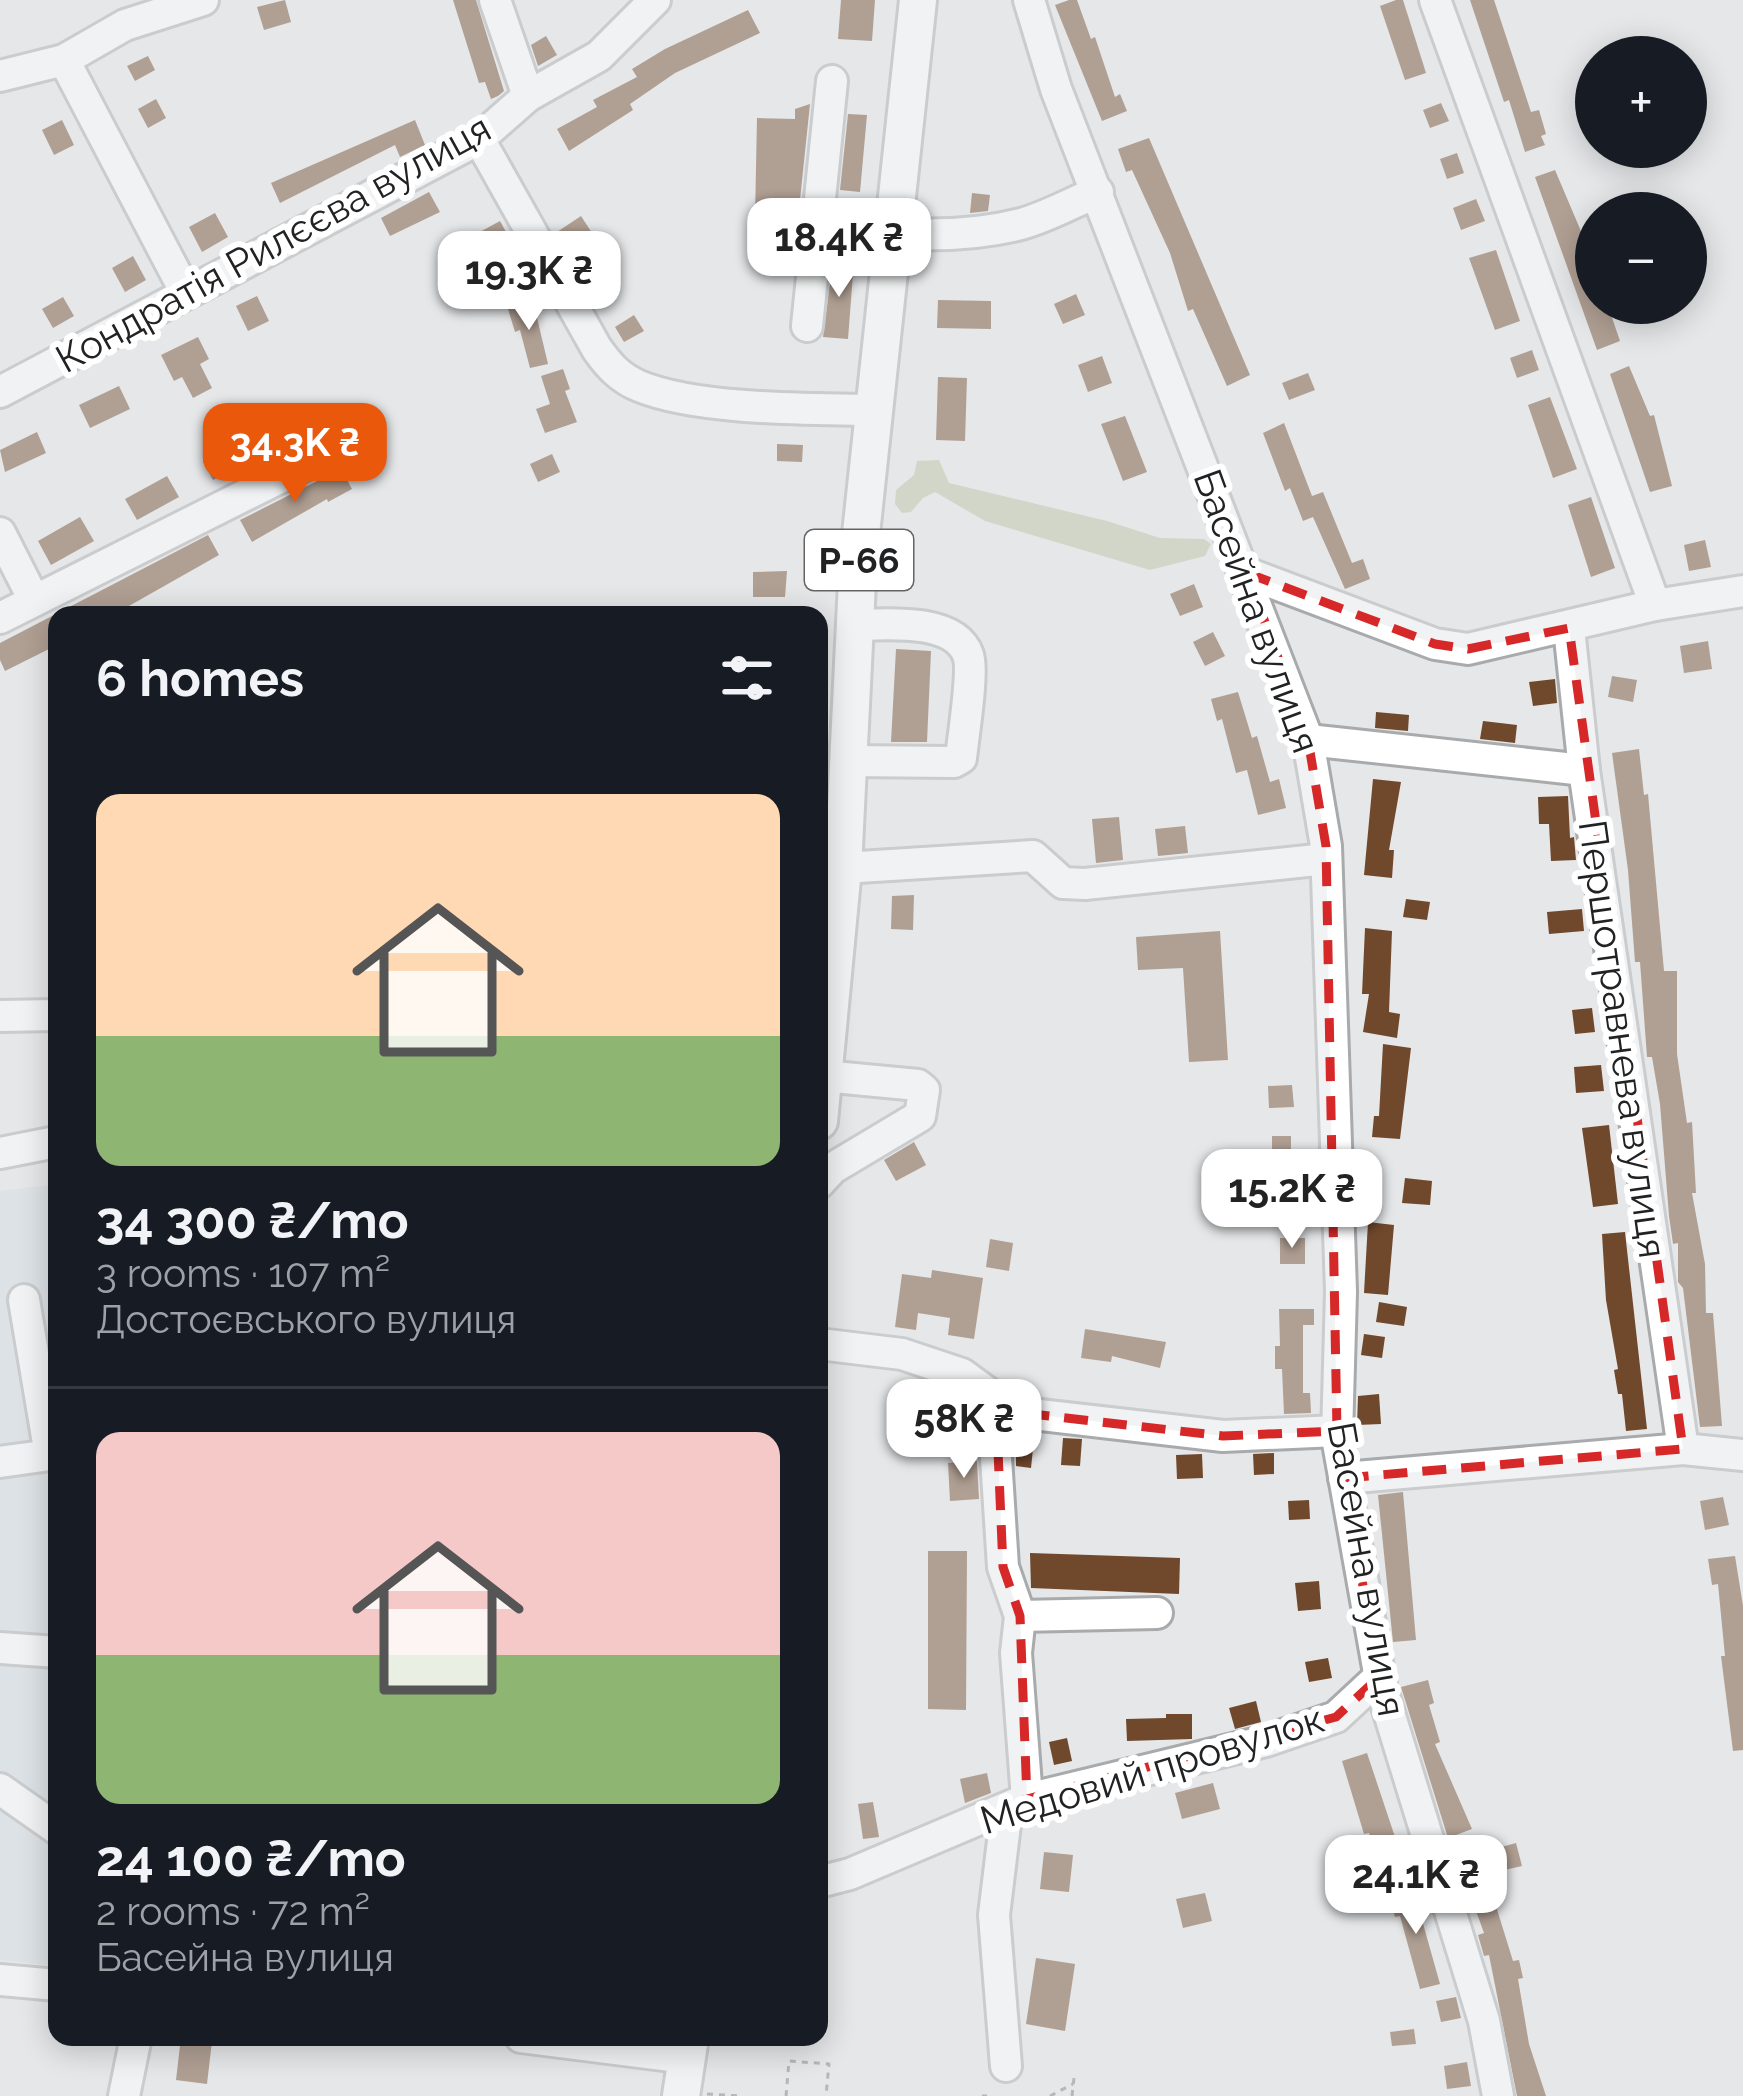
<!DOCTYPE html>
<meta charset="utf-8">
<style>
body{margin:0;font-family:Raleway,sans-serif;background:#20242c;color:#f1f3f6;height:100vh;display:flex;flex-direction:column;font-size:45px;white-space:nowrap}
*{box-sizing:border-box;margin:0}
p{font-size:39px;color:#9ea1a6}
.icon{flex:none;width:66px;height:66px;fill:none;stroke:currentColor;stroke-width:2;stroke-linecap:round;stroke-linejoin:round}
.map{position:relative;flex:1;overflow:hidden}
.panel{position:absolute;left:48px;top:606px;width:780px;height:1440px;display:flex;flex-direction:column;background:#171b24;border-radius:24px;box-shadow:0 6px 30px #0003}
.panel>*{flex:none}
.controls{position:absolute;left:1575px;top:36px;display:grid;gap:24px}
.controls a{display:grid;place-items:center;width:132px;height:132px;border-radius:50%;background:#171b24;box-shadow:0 6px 30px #0003;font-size:60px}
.price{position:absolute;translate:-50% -102px;padding:0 27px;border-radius:24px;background:#fff;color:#222;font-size:39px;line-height:78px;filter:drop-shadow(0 3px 6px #0008)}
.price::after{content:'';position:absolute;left:50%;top:72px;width:36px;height:27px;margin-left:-18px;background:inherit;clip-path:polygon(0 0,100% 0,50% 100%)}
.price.current{background:#ea580c;color:#fff}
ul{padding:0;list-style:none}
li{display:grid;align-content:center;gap:24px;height:636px;padding:0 48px}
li+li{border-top:3px solid #363941}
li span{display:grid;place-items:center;height:372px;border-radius:24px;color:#555}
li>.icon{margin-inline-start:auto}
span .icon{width:216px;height:216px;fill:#fffc;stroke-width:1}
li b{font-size:51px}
h2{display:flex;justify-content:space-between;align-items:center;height:144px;padding:0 48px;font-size:51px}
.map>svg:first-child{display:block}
</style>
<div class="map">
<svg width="1743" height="2096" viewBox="0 0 1743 2096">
<rect width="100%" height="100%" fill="#e5e7e9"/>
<path fill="#d3dbe3" d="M57,1184L56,1847L57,1966L0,1960V1191Z"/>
<path fill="#b9c2a1" d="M939,460L949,483L1107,521L1160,538L1204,539L1211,544L1205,556L1150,570L985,521L935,492L923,498L911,512L902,513L895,504L896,490L914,475L917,461Z"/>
<g fill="#70482c">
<path d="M285,0L291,22L264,30L257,7Z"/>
<path d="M453,0H476L504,91L498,96L491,99L485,82L479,83Z"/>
<path d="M841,0H875L872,41L838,39Z"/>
<path d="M1069,0H1077L1091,39L1095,37L1115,97L1120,94L1127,111L1102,121L1055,5Z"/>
<path d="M1396,0H1403L1426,73L1405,80L1380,6Z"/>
<path d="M1470,0H1494L1531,112L1539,110L1546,134L1541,136L1545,145L1525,152L1509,100L1504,102Z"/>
<path d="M748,10L760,33L675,73L630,104L633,110L569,151L557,129L597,107L593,100L637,77L632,69L665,49Z"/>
<path d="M546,36L557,55L538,66L531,45Z"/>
<path d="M148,56L155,70L135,81L127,66Z"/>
<path d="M156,99L166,118L148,128L138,109Z"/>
<path d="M1441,103L1449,121L1430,128L1423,110Z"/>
<path d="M810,104L798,219L755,217L757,118L795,119V109Z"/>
<path d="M848,114L867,115L860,192L840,190Z"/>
<path d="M62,120L74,145L54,155L42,130Z"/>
<path d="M415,120L425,145L400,157L395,145L280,203L271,183Z"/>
<path d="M1149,138L1250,375L1227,386L1193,309L1188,311L1170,253L1132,170L1126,172L1118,149Z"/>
<path d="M1457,153L1464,173L1447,179L1440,159Z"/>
<path d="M1555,170L1586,243L1596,277V303H1607L1620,341L1597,350L1535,177Z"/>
<path d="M429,192L440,212L390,236L381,218Z"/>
<path d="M972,193L990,195L988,211L970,213Z"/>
<path d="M1476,199L1485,221L1461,230L1453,208Z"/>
<path d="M215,213L228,237L202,252L189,227Z"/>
<path d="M581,216L594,236L570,252L557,232Z"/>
<path d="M500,221L510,239L488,251L478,233Z"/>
<path d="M1496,250L1520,321L1495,330L1469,258Z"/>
<path d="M133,256L146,280L125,292L112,268Z"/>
<path d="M833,259L854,261L848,339L823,337Z"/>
<path d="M610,264L620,282L596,296L586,278Z"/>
<path d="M507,271L513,290L485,298L479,280Z"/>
<path d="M1076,294L1085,315L1063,324L1054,304Z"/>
<path d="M257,296L269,321L248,331L236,306Z"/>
<path d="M63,297L74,316L53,328L42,309Z"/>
<path d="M938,300L991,301V329L937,328Z"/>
<path d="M533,301L548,364L530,368L520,330L515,332L508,309Z"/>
<path d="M634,315L644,331L624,342L615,327Z"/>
<path d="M198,337L209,359L200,364L212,388L193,398L182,377L174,381L161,355Z"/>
<path d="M1532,350L1539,370L1517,378L1510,358Z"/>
<path d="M1102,356L1112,383L1088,392L1078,365Z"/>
<path d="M1629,366L1650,416L1654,415L1672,486L1650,492L1610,374Z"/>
<path d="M563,369L570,389L565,391L577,422L545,433L536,409L550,404L541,376Z"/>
<path d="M1308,373L1315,390L1289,400L1282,383Z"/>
<path d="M938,377L967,378L965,441L936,440Z"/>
<path d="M119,386L130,409L90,428L79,405Z"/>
<path d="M1550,397L1577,469L1553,478L1528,405Z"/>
<path d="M312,403L323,420L306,432L295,414Z"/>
<path d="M1125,416L1147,472L1123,481L1101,424Z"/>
<path d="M1284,423L1312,496L1323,492L1352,563L1363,559L1370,579L1345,589L1313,517L1303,521L1290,488L1285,491L1263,433Z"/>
<path d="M37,432L46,453L5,472L0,450Z"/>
<path d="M238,442L248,462L213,480L203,461Z"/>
<path d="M777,444L803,445L802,462L777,461Z"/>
<path d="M552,454L560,472L538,482L530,464Z"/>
<path d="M341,469L352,489L328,502L327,499L252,542L240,520Z"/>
<path d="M167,476L179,497L137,520L125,499Z"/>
<path d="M1591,497L1615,568L1591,577L1568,505Z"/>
<path d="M80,517L94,541L51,565L38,541Z"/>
<path d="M208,535L219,555L113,615H57V645L5,671L0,660V643Z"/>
<path d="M1705,540L1711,567L1689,571L1684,545Z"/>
<path d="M787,571L785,597H753V572Z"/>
<path d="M1194,584L1203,607L1180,616L1170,594Z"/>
<path d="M1213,632L1225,656L1205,666L1193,642Z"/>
<path d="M1708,641L1712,669L1684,673L1680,646Z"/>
<path d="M896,649L931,651L927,742H891Z"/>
<path d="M1612,676L1637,680L1633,702L1608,697Z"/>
<path d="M1555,679L1557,703L1533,706L1529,682Z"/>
<path d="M1238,692L1252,738L1257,736L1270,782L1279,779L1286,808L1258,815L1247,770L1236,773L1222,719L1217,721L1211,699Z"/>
<path d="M1376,712L1409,715L1408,731L1375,728Z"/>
<path d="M1483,721L1517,725L1515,743L1480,739Z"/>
<path d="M1639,749L1644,795L1648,794L1664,971H1677V1054L1687,1123L1692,1122L1696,1193H1692L1705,1264L1706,1313H1713L1722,1426L1700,1427L1683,1288L1678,1282V1243L1673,1244L1669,1216L1660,1104L1652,1057H1647L1640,962H1635L1628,870L1612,753Z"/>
<path d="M1373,779L1401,782L1389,850H1394L1392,878L1364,875Z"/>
<path d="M1568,796L1570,838L1574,837L1576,860L1551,861L1549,824H1539L1538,797Z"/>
<path d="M1119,817L1123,860L1096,863L1092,819Z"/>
<path d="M1185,826L1188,853L1158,856L1155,829Z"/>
<path d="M914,895L913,930L891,929L892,896Z"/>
<path d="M1406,899L1430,902L1427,920L1403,917Z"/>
<path d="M1582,909L1584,931L1549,934L1547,912Z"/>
<path d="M1365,928L1392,931L1389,1012L1400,1014L1397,1038L1363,1032L1369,994H1362Z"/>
<path d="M1220,931L1228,1060L1189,1062L1183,968L1138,970L1136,937Z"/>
<path d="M1592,1008L1595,1032L1575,1034L1572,1010Z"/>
<path d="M1383,1044L1411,1048L1400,1139L1372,1137L1374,1116H1379Z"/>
<path d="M1601,1065L1604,1091L1576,1093L1574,1067Z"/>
<path d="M1292,1085L1294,1107L1269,1108L1268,1086Z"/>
<path d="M1609,1125L1618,1204L1593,1207L1582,1128Z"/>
<rect x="1272" y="1136" width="19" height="17"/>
<path d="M914,1142L926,1165L896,1181L884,1160Z"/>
<path d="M1405,1178L1432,1181L1430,1205L1402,1203Z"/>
<path d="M1368,1222L1394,1225L1388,1295L1364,1293Z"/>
<path d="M1625,1232L1647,1429L1626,1431L1622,1394H1618L1614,1370L1618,1369L1606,1300L1602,1234Z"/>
<rect x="1280" y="1238" width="25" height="26"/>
<path d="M990,1239L1013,1243L1009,1271L986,1267Z"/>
<path d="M932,1270L983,1278L974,1339L948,1335L950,1318L918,1313L916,1330L895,1327L902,1274L931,1278Z"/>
<path d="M1379,1302L1407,1307L1404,1326L1376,1322Z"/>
<path d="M1279,1309H1314V1325H1303V1393H1310L1311,1413L1284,1414L1282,1369H1275V1346H1280Z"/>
<path d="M1085,1329L1166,1342L1160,1368L1112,1356L1111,1362L1081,1358Z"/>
<path d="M1364,1334L1385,1337L1382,1358L1361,1355Z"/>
<path d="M1379,1394L1381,1424L1357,1425L1358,1396Z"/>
<path d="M1016,1437L1034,1439L1031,1468L1016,1466Z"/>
<path d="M1063,1438L1082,1439L1080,1466L1061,1465Z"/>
<path d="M1274,1453V1474L1254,1475L1253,1454Z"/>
<path d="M1202,1454L1203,1478L1177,1479L1176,1455Z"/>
<path d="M977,1461L979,1499L950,1501L948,1463Z"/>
<path d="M1403,1492L1416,1640L1393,1642L1378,1495Z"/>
<path d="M1723,1497L1729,1525L1705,1530L1700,1501Z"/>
<path d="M1309,1500L1310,1519L1289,1520L1288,1501Z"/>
<path d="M928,1551H967L966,1710L928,1709Z"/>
<path d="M1030,1553L1180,1558L1179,1594L1031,1588Z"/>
<path d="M1735,1556L1743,1606V1750L1733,1751L1721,1656H1725L1718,1584L1712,1585L1708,1559Z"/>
<path d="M1319,1581L1321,1609L1298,1611L1295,1583Z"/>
<path d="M1328,1658L1332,1678L1309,1682L1305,1662Z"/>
<path d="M1428,1680L1434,1703L1429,1705L1440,1742L1435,1744L1472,1829L1448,1838L1401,1687Z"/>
<path d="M1256,1701L1261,1722L1235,1729L1229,1708Z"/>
<path d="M1166,1714H1192V1739L1127,1741L1126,1719L1166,1718Z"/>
<path d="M1067,1738L1072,1761L1054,1765L1049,1742Z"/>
<path d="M1367,1753L1402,1858L1378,1865L1369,1833L1364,1834L1342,1761Z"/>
<path d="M987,1773L991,1793L965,1803L960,1779Z"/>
<path d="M1213,1783L1220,1809L1182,1819L1175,1793Z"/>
<path d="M873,1802L879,1837L863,1839L858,1804Z"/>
<path d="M1516,1843L1522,1866L1500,1871L1494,1849Z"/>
<path d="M1044,1852L1073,1855L1069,1892L1040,1889Z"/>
<path d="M1413,1888L1440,1984L1420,1989L1400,1916L1395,1917L1389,1895Z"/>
<path d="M1491,1890L1513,1961L1519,1960L1523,1978L1518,1979L1529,2044L1546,2096H1517L1489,1955L1484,1956L1478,1935L1484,1933L1471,1897Z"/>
<path d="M1205,1893L1212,1921L1183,1928L1176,1899Z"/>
<path d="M1036,1958L1075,1964L1065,2031L1026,2024Z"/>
<path d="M1456,1997L1461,2018L1441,2022L1436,2001Z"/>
<path d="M1414,2029L1416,2044L1392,2046L1390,2032Z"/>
<path d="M181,2037L212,2041L207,2084L176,2080Z"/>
<path d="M1467,2062L1471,2086L1447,2089L1444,2066Z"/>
</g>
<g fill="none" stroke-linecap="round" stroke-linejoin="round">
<g stroke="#a8aaac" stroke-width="36">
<g id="minor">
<path d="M495,0L528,96"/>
<path d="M1029,0L1056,89L1308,740L1326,846L1341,1292L1337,1437L1382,1690L1484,2021L1498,2096"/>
<path d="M1435,0L1655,605"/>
<path d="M64,60L186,293"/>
<path d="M0,76L64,60L125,25L203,0"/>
<path d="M479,139L597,349C609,366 620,378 639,386C697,410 809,409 873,410"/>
<path d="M817,227C885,234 954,241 1021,224C1047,217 1073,202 1098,192"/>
<path d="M807,326L832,81"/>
<path d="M0,392L479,139L528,96L599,56L655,0"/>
<path d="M0,533L34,600"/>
<path d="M1247,573L1435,644L1468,649L1655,605L1743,591"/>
<path d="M0,618L335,450"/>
<path d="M1569,628L1584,770L1683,1449"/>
<path d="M1308,740L1584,770"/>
<path d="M849,761L954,762L961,758C963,738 974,670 968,655C955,618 887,624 856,625"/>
<path d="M819,866L843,868L1033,856L1063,883L1085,884L1326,859"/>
<path d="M0,1016L57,1015"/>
<path d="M0,1153L56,1142"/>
<path d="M819,1183L833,1168L920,1116L924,1090L918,1085L823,1076"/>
<path d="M819,1344L902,1354L962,1374L1014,1412L1223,1436L1337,1431"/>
<path d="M1014,1412L997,1428L995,1442L1003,1567L1020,1616L1016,1653L1027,1799"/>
<path d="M0,1462L50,1455L24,1300"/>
<path d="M1344,1478L1683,1449L1743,1455"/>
<path d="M1020,1616L1157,1613"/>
<path d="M0,1648L57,1652"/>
<path d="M0,1789L57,1829"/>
<path d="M819,1882L850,1874L1027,1799L1266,1741L1336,1717L1379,1677"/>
<path d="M0,1980L57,1985"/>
<path d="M521,2037L687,2058"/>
<path d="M1006,2066L994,1915L1007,1808"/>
<path d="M124,2096L136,2037"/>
</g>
</g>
<g stroke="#a8aaac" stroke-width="42">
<g id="major">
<path d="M819,1121L843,868L858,562L918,0"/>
<path d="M681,2096L690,2037"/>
</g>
</g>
<g stroke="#7b7c7e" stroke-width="3" stroke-dasharray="6 6" stroke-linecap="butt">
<path d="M707,2094L741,2096"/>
<path d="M786,2096L789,2061L829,2064L826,2096"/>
<path d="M982,2096H987"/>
<path d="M1050,2096L1073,2084"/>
<path d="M1072,2096L1074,2078"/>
</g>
<use href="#minor" stroke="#fff" stroke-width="30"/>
<use href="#major" stroke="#fff" stroke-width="36"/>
</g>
<path d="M0 0H1743V2096H0ZM1247,573L1435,644L1468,649L1569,628L1683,1449L1344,1478L1379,1677L1336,1717L1027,1799L1020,1616L1003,1567L997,1428L1014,1412L1223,1436L1337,1431L1326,846L1308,740Z" fill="#e5e7e9" fill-opacity=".55" fill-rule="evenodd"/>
<path fill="none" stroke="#d62828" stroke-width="9" stroke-dasharray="24 15" stroke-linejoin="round" d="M1247,573L1435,644L1468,649L1569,628L1683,1449L1344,1478L1379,1677L1336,1717L1027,1799L1020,1616L1003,1567L997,1428L1014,1412L1223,1436L1337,1431L1326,846L1308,740Z"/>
<g text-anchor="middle" stroke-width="12" stroke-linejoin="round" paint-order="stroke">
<rect fill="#fff" stroke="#646465" stroke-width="3" x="805" y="530" width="108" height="60" rx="9"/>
<g font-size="36" font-weight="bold" fill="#212223">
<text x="859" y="573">Р-66</text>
</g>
<g font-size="39" fill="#212223" stroke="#fff">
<text transform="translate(273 243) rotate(-29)" y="14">Кондратія Рилєєва вулиця</text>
<text transform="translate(1257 611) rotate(70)" y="14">Басейна вулиця</text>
<text transform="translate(1623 1039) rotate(82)" y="14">Першотравнева вулиця</text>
<text transform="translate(1367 1569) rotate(80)" y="14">Басейна вулиця</text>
<text transform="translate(1152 1769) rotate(-17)" y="14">Медовий провулок</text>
</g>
</g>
</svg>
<div class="controls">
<a>+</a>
<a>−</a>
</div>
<b class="price" style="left:839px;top:300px">18.4K ₴</b>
<b class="price" style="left:529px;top:333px">19.3K ₴</b>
<b class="price current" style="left:295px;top:505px">34.3K ₴</b>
<b class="price" style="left:1292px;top:1251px">15.2K ₴</b>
<b class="price" style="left:964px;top:1481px">58K ₴</b>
<b class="price" style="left:1416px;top:1937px">24.1K ₴</b>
<section class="panel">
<h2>6 homes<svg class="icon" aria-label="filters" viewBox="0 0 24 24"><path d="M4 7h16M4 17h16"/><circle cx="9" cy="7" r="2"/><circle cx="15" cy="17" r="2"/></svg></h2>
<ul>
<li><span style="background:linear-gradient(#ffd9b3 65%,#8fb573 0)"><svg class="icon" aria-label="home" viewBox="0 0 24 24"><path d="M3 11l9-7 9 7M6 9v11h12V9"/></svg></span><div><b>34 300 ₴/mo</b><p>3 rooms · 107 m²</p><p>Достоєвського вулиця</p></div></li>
<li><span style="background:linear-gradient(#f6c9c9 60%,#8fb573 0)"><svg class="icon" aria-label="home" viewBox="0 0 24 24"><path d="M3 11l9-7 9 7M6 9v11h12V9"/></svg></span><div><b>24 100 ₴/mo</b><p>2 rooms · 72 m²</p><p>Басейна вулиця</p></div></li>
</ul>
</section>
</div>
